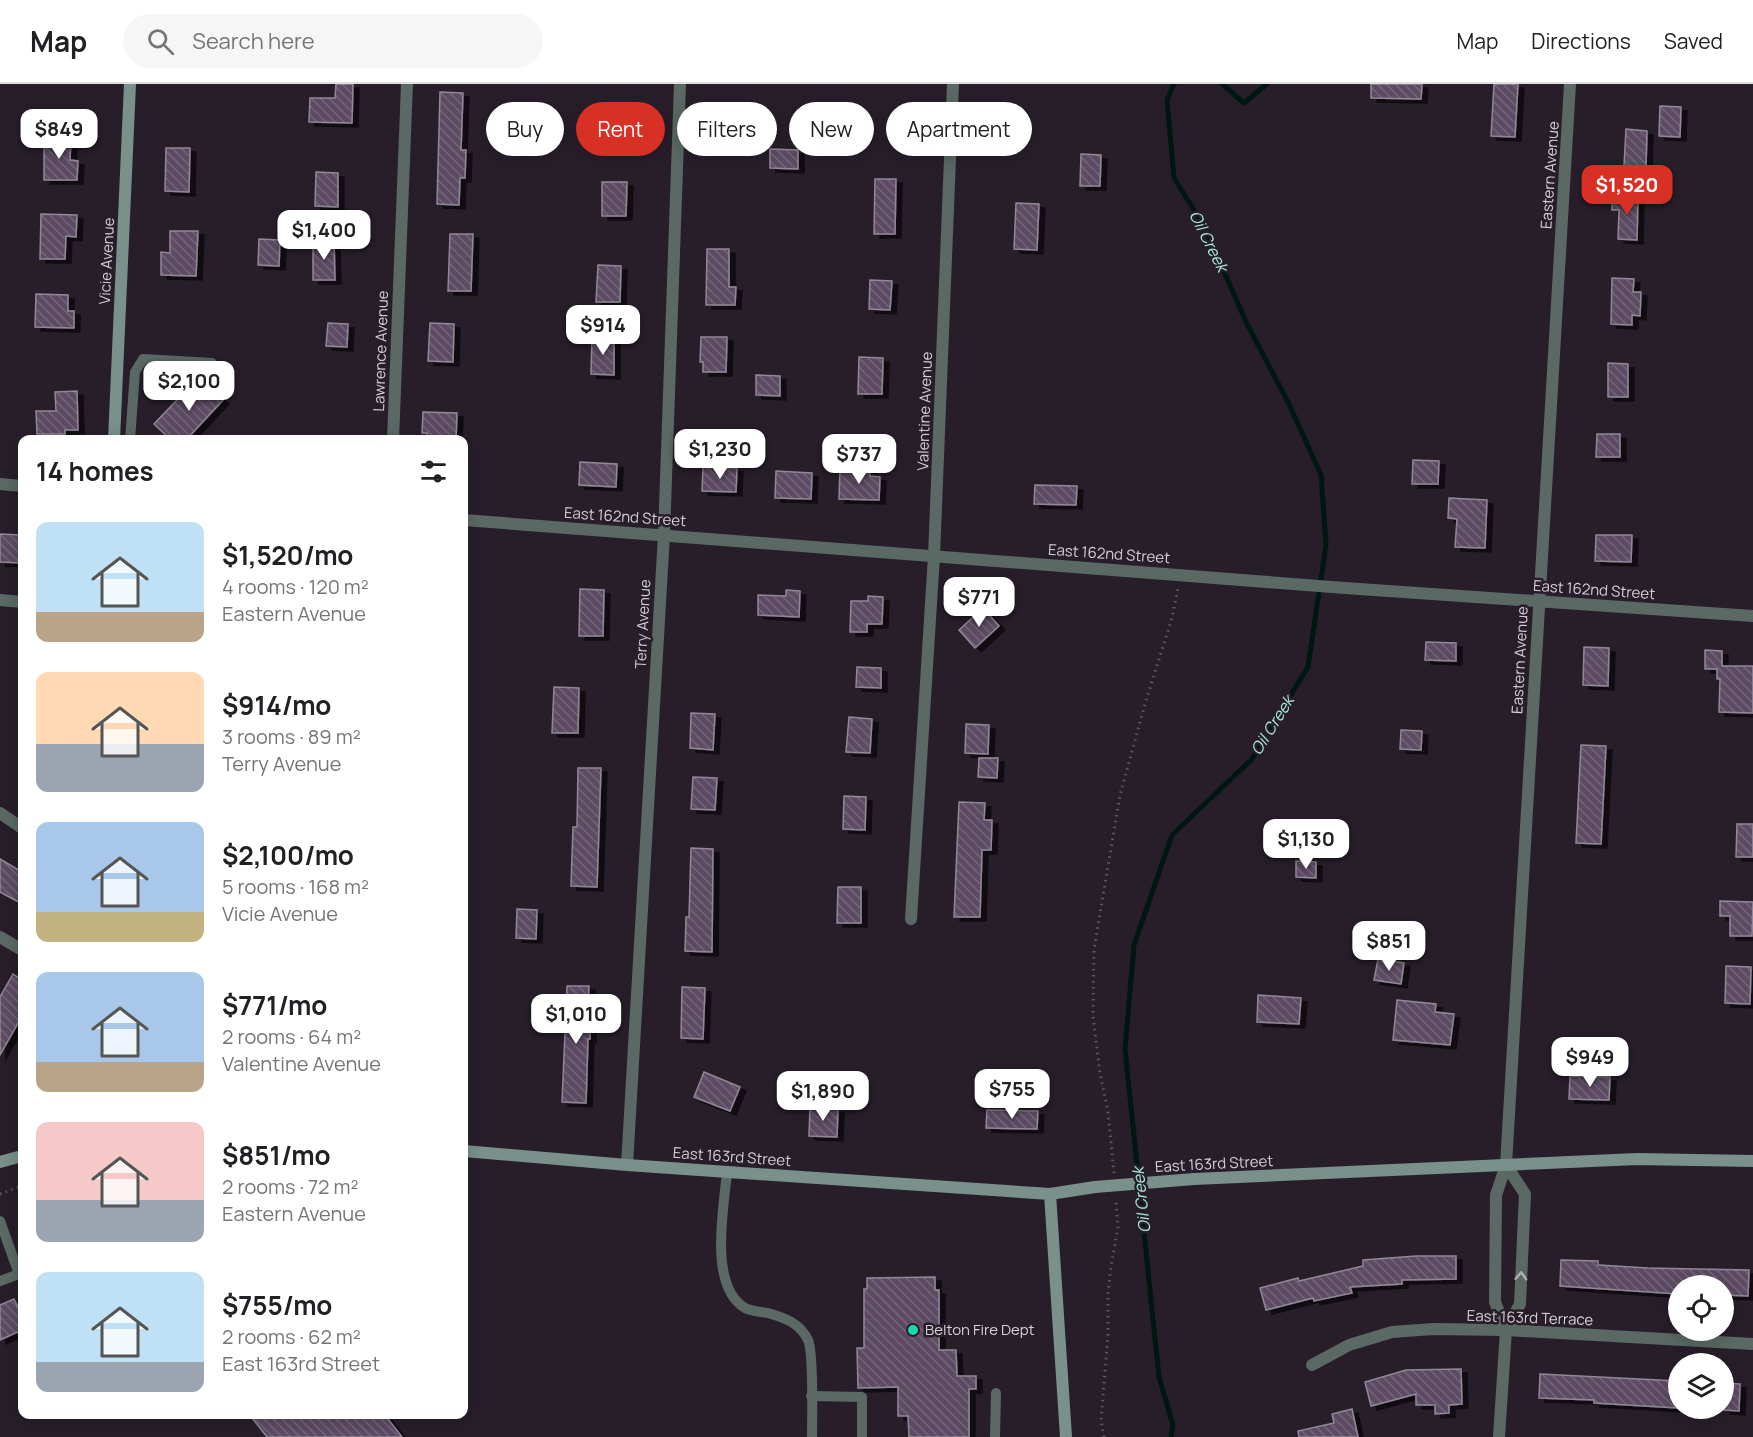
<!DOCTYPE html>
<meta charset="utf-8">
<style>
body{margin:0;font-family:Manrope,sans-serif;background:#f6f6f6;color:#202124;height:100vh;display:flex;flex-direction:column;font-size:22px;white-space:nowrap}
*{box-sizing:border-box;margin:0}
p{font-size:20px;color:#757577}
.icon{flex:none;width:33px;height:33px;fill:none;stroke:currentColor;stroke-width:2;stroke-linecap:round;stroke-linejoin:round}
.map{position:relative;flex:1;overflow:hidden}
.details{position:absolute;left:18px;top:351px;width:450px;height:984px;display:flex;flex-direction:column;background:#fff;border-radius:12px;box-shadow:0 3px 15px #0003}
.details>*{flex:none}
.banner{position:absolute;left:486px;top:18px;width:570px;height:54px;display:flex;gap:12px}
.fabs{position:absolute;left:1668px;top:1191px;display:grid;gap:12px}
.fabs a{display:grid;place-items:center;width:66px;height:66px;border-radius:50%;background:#fff;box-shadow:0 3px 15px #0003;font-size:30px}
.price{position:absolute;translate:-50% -51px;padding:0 14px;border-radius:12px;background:#fff;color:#222;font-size:20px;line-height:39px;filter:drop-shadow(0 2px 3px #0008)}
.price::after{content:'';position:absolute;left:50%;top:36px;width:18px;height:14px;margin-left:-9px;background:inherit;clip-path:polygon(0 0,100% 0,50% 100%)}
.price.selected{background:#d93025;color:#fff}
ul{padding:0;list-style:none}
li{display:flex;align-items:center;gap:18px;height:150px;padding:0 18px}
li span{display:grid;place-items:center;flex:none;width:168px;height:120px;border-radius:12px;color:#555}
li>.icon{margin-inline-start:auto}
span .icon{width:72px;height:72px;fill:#fffc;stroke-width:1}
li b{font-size:26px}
h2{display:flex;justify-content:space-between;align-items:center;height:72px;padding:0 18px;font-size:26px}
.pill{padding:0 21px;border-radius:27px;background:#fff;box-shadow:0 3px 15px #0003;font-size:21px;line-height:54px}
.pill.selected{background:#d93025;color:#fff}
header{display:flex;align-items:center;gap:36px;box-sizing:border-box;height:84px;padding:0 30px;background:#fff;border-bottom:2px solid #e0e0e0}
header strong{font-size:28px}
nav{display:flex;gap:33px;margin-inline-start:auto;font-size:21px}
.search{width:420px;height:54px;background:#f6f6f6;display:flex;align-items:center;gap:15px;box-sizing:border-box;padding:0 21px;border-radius:33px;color:#757577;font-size:22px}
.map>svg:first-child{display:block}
</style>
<header>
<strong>Map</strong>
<div class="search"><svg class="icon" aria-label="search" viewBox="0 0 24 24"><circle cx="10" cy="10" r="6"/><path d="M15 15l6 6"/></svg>Search here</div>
<nav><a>Map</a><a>Directions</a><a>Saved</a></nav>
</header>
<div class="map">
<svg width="1753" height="1353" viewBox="0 0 1753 1353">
<defs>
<pattern id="building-back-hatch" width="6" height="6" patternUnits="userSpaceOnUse" patternTransform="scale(1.5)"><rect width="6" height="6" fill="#5d4c63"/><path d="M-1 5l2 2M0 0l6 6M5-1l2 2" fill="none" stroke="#736579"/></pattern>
<filter id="shadow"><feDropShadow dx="6" dy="4" stdDeviation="0" flood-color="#0009"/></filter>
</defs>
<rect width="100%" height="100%" fill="#271e2a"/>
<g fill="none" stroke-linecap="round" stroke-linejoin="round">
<g stroke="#001711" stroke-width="5">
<path d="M1222,0L1244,19L1267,0"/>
<path d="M1171,1353L1173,1341L1159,1293L1125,965L1134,861L1172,751L1252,675L1308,583L1326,461L1321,391L1288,318L1247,240L1204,142L1174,94L1167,16L1174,0"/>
</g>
</g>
<g fill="url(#building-back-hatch)" stroke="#928796" stroke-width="1.5" filter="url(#shadow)">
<path d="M336,0H353L352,39L309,38L310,14H335Z"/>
<path d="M1371,0H1422L1421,15L1371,14Z"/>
<path d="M1494,0H1518L1515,53L1491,52Z"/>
<path d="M440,8L463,9L461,66H466L465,94H460L459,121L437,120Z"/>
<path d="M604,20H626L627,65H604Z"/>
<path d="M1660,22L1681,23L1680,53L1659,52Z"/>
<path d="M713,27L737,28L736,63L712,62Z"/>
<path d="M1626,45L1647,47L1646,82H1624Z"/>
<path d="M44,54H71L70,76L78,77L77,96H44Z"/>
<path d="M166,64H190L189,108L165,107Z"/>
<path d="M770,65L798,66V85L770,84Z"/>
<path d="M1081,70L1101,71L1100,102H1080Z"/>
<path d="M316,88L338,89V123L315,122Z"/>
<path d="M875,95H896L895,150H874Z"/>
<path d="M602,98H627L626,132H602Z"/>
<path d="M1612,112L1638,113L1637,156L1618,155L1619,126H1612Z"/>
<path d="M1016,119L1039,120L1037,166L1014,165Z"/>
<path d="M41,130L77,131L76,153L66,152L65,175H40Z"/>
<path d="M170,147H198L196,192L161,191V168L170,169Z"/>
<path d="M450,150H473L471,207H448Z"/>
<path d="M259,155L280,156L279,182L258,181Z"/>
<path d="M313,157H334L335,196H313Z"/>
<path d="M707,165H729V203H736L735,221H706Z"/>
<path d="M598,181L621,182L620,218H596Z"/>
<path d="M1612,194L1634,195L1633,208H1641L1640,232L1632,231V241L1611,240Z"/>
<path d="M870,196L892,197L890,226L869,225Z"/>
<path d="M36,210L68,211V227H74V244L35,243Z"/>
<path d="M328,239L348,240L347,263L326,262Z"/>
<path d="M430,239L454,240L453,278L428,277Z"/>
<path d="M592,253H614V291L591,290Z"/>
<path d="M701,253H727L726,288H703V278H700Z"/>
<path d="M859,273L883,274L882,310H858Z"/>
<path d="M1608,279L1628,280V313H1608Z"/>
<path d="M756,291L780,292V312L756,311Z"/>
<path d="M198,294L223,316L186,356H171L154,340Z"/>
<path d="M77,307L78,346H65V350H37L36,327H56L55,308Z"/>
<path d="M423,328L457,329L456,356H427V349H422Z"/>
<path d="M1597,350H1620V373H1596Z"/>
<path d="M1413,376L1439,377L1438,400H1412Z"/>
<path d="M580,378L617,380L616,403L579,401Z"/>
<path d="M703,383L737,384L736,408L702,407Z"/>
<path d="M840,384L870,385V392L880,393L879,416L839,415Z"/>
<path d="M776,387L812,389L811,415L775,414Z"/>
<path d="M1035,401L1077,402L1076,421L1034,420Z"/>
<path d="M1449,414L1487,416L1485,464L1455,463L1457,435L1448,434Z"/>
<path d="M0,450L22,451V479L0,478Z"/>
<path d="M1596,451H1632L1631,478L1595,477Z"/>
<path d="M580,505L604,506L603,552H579Z"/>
<path d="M786,506L800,507L799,533L758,531V511L786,512Z"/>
<path d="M868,512L883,513L882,540H867V548H850L851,517H868Z"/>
<path d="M983,524L999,542L975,564L959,546Z"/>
<path d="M1426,558L1456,559V577L1425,576Z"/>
<path d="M1584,563L1609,564L1608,602L1583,601Z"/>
<path d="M1705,566L1722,567V582H1753V629L1719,628L1720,595H1717V585H1705Z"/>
<path d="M857,583L881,584V604L856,603Z"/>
<path d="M554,603L579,604L578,649H552Z"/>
<path d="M691,629L715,630L713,666L690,664Z"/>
<path d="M849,633L872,635L870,669L846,668Z"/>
<path d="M966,640L989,641L988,670L965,669Z"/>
<path d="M1401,646L1422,647L1421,666L1400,665Z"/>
<path d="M1581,661L1606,662L1601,760L1576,759Z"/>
<path d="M979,674H998L997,694L978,693Z"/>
<path d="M578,684H601L597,803L571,802L573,743H577Z"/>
<path d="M693,693L717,694L715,726L691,725Z"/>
<path d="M844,712L866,713L865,746L843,745Z"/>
<path d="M959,718L985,719L984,736H992L991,766H982L980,833H954Z"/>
<path d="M1737,740H1753V773H1736Z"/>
<path d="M691,764L713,765L712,868L685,867L686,833H689Z"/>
<path d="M0,775L22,788V820L0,808Z"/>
<path d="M1296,777L1316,778V794L1296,793Z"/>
<path d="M838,803H861V839H837Z"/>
<path d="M1720,817L1753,818L1752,852H1730V832H1720Z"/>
<path d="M517,825L537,826L536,855L516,854Z"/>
<path d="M1378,875L1404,879L1401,900L1374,896Z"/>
<path d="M1726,882L1751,883L1750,920L1725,919Z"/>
<path d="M13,890L22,896V932L0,971V913Z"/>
<path d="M567,902H589L588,919H591L590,955H588L586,1019L562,1018Z"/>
<path d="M682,903L705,904L703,955L681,954Z"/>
<path d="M1258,911L1301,914L1299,940L1257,938Z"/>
<path d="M1397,916L1436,920L1435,928L1454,930L1450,961L1393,956Z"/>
<path d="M704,988L740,1003L730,1027L694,1013Z"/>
<path d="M1570,992L1610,993L1609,1016L1569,1015Z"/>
<path d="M810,1023L838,1025L837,1053L809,1052Z"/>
<path d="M987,1026L1038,1027L1037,1045L986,1044Z"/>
<path d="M1416,1172H1456V1195L1402,1196V1200L1350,1203L1352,1209L1314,1217L1313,1214L1266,1226L1260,1204L1298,1194L1299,1197L1363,1182V1176Z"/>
<path d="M1561,1176L1598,1177V1181L1648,1184L1749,1186L1748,1212L1724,1211V1202H1678V1210L1560,1202Z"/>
<path d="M935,1193V1206H939V1266H956L957,1292H976V1305H969V1353H909L908,1332H898V1303L858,1304L857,1264H864V1205H867V1194Z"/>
<path d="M14,1215L22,1231V1246L0,1256V1221Z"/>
<path d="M1461,1285L1462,1320L1449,1321V1329L1435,1330V1321H1416V1310L1371,1322L1365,1298L1406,1286Z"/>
<path d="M1540,1290L1678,1297V1324L1594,1319V1316L1539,1314Z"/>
<path d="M1724,1299L1740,1300L1739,1327L1724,1326Z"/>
<path d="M1352,1325L1358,1353H1299L1298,1347L1334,1339L1332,1330Z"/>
<path d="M249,1330H384L402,1353H267Z"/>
</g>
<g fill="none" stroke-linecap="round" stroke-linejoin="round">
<g stroke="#5f5762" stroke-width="3" stroke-dasharray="1.5 4.5" stroke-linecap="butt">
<path d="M1114,1089L1108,1028L1100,989L1093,932L1094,865L1120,711L1145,620L1172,534L1178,504"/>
<path d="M0,1110L22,1102"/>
<path d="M1104,1353L1101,1336L1108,1251V1211L1111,1182L1118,1144L1116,1116"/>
</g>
<g stroke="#5a6964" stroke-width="10">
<path d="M130,356L135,288L143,275L212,279"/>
<path d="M727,1088C724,1123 708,1202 745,1224C751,1227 761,1228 768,1229C785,1234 800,1239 808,1256C814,1269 812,1335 812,1353"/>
<path d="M0,1137L19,1190L0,1197"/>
<path d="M811,1312L862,1313V1353"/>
<path d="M995,1353L996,1309"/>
</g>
<g stroke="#5a6964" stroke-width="12">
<path d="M393,356L407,0"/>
<path d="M0,400L22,402"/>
<path d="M464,436L1345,504L1753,532"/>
<path d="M0,516L22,518"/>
<path d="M0,729L22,744"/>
<path d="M911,835L934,472L953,0"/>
<path d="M0,853L22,866"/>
<path d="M627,1081L664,451L680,0"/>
<path d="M1506,1081L1525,1110L1520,1220L1506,1246"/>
<path d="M1312,1281L1349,1261L1392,1248L1433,1245L1506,1246L1753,1260"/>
<path d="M1499,1353L1506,1246L1495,1218L1496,1111L1506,1081L1570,0"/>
</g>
<g stroke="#79918a" stroke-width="12">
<path d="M114,356L130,0"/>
<path d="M464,1067L627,1081L1050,1110L1095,1103"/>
<path d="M0,1078L22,1072"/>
<path d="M1194,1095L1637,1075L1753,1077"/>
<path d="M1050,1110L1066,1353"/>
</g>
<path stroke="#79918a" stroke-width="12" d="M1095,1103L1194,1095"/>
</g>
<defs><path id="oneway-chevron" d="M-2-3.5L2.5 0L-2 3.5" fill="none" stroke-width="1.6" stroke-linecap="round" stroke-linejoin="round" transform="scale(1.5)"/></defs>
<use stroke="#b0b0b4" href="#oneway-chevron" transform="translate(1521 1192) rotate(-87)"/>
<circle fill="#1cd5b1" stroke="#271e2a" stroke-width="2" cx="913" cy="1246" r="6"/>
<g text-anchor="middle" stroke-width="5" stroke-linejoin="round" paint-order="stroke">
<g font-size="15" fill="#d5cfd7" stroke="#271e2a">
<text transform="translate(1550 91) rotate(-86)" y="5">Eastern Avenue</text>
<text transform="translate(107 177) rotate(-87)" y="5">Vicie Avenue</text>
<text transform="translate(381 267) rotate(-88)" y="5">Lawrence Avenue</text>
<text transform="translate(925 327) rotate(-88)" y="5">Valentine Avenue</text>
<text transform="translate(625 433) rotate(4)" y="5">East 162nd Street</text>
<text transform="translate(1109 470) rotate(4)" y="5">East 162nd Street</text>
<text transform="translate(1594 506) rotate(4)" y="5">East 162nd Street</text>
<text transform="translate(643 540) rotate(-87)" y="5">Terry Avenue</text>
<text transform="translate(1520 576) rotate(-87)" y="5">Eastern Avenue</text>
<text transform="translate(732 1073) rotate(4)" y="5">East 163rd Street</text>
<text transform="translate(1214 1080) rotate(-3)" y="5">East 163rd Street</text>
<text transform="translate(1530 1234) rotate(2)" y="5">East 163rd Terrace</text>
</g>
<g font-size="15" fill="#d5cfd7" stroke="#271e2a" text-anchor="start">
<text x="925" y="1251">Belton Fire Dept</text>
</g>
<g font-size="16" font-style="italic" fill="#a7ead7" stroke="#271e2a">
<text transform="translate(1209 157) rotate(63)" y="6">Oil Creek</text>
<text transform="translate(1272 641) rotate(-58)" y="6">Oil Creek</text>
<text transform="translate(1141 1116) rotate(-96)" y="6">Oil Creek</text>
</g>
</g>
</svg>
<div class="fabs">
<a><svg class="icon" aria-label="locate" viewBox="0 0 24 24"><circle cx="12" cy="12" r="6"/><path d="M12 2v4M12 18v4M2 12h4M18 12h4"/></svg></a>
<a><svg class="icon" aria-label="layers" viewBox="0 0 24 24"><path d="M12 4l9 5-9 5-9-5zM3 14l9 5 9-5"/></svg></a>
</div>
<b class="price" style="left:59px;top:76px">$849</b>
<b class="price selected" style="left:1627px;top:132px">$1,520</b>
<b class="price" style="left:324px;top:177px">$1,400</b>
<b class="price" style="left:603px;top:272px">$914</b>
<b class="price" style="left:189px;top:328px">$2,100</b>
<b class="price" style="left:720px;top:396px">$1,230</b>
<b class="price" style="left:859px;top:401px">$737</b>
<b class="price" style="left:979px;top:544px">$771</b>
<b class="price" style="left:1306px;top:786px">$1,130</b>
<b class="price" style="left:1389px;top:888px">$851</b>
<b class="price" style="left:576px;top:961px">$1,010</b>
<b class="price" style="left:1590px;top:1004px">$949</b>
<b class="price" style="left:1012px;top:1036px">$755</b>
<b class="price" style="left:823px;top:1038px">$1,890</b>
<div class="banner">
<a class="pill">Buy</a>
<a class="pill selected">Rent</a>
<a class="pill">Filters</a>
<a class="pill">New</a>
<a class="pill">Apartment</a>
</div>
<section class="details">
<h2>14 homes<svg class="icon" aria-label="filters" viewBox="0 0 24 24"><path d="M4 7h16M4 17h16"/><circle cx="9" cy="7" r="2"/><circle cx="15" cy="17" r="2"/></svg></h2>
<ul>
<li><span style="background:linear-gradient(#bfe0f5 75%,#b9a48a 0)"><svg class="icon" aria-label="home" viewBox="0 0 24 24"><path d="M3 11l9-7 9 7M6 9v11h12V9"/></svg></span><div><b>$1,520/mo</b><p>4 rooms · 120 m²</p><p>Eastern Avenue</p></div></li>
<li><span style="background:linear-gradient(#ffd9b3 60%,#9aa5b1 0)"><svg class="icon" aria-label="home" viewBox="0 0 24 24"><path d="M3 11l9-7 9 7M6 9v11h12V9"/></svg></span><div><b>$914/mo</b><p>3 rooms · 89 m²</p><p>Terry Avenue</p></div></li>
<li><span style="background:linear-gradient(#a9c7e8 75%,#c2b280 0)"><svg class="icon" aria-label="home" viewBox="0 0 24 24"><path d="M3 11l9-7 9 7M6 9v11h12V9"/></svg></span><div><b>$2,100/mo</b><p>5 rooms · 168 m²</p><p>Vicie Avenue</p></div></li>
<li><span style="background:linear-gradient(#a9c7e8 75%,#b9a48a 0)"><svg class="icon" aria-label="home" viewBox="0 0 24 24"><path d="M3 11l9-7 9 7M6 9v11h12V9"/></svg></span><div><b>$771/mo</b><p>2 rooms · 64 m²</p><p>Valentine Avenue</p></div></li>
<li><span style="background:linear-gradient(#f6c9c9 65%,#9aa5b1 0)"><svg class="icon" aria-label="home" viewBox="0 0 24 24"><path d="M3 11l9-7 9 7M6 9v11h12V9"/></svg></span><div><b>$851/mo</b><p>2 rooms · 72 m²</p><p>Eastern Avenue</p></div></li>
<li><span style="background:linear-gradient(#bfe0f5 75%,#9aa5b1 0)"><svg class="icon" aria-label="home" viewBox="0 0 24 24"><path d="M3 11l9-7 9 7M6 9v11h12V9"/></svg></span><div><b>$755/mo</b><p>2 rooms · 62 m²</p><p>East 163rd Street</p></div></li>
</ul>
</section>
</div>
